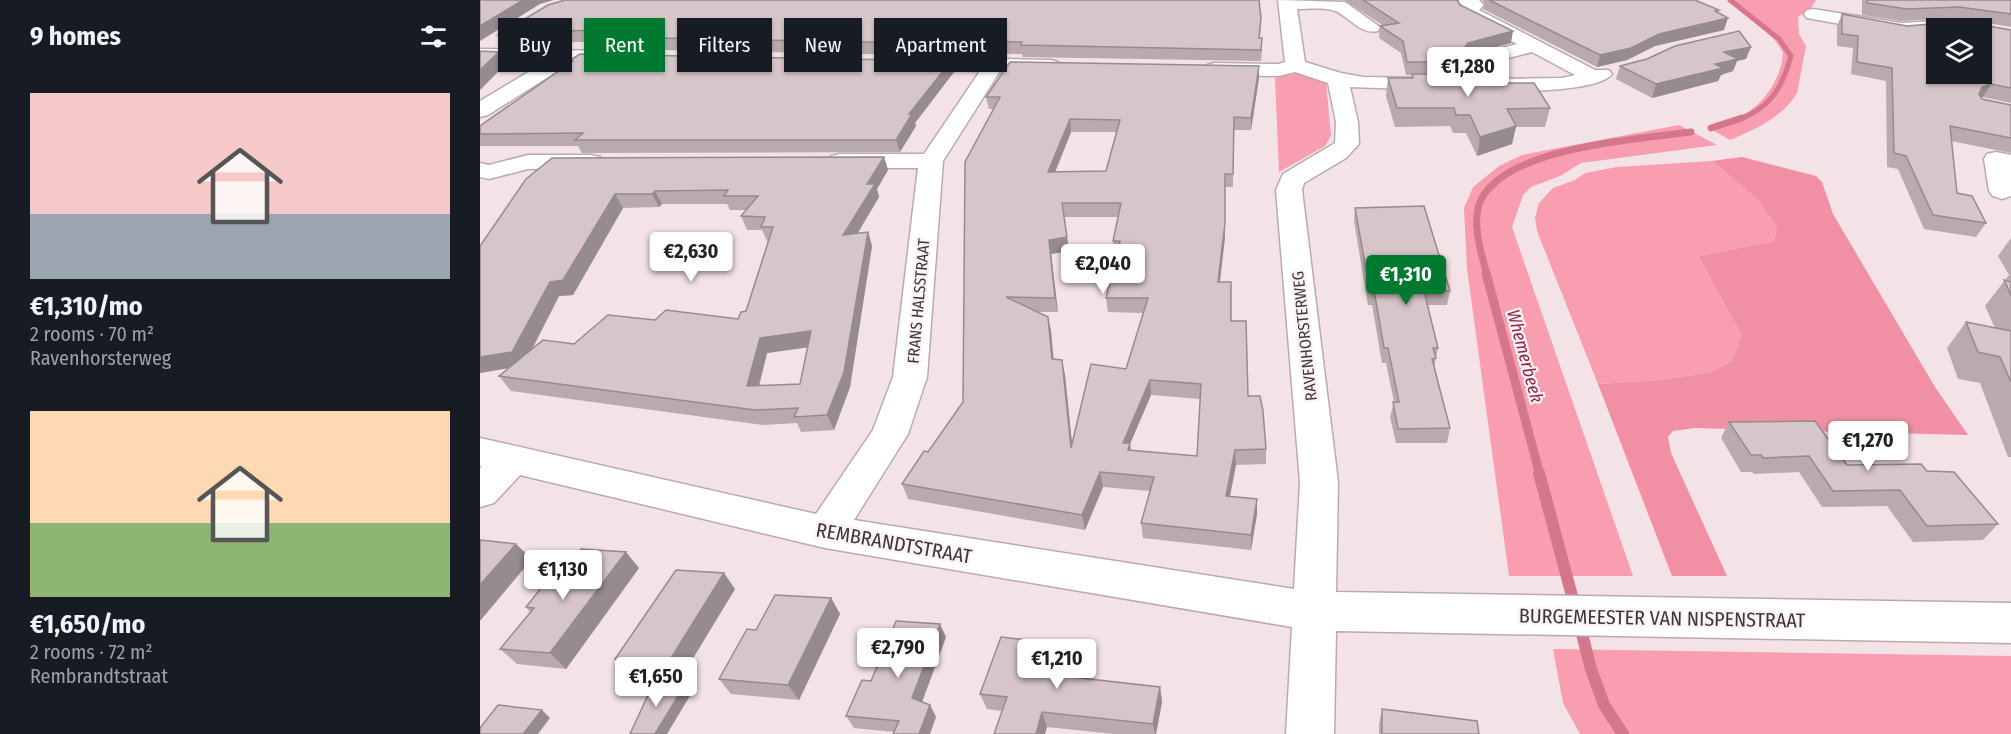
<!DOCTYPE html>
<meta charset="utf-8">
<style>
body{margin:0;font-family:"Fira Sans Condensed",sans-serif;background:#20242c;color:#f1f3f6;height:100vh;display:flex;flex-direction:column;font-size:22px;white-space:nowrap}
*{box-sizing:border-box;margin:0}
p{font-size:20px;color:#9ea1a6}
.icon{flex:none;width:33px;height:33px;fill:none;stroke:currentColor;stroke-width:2;stroke-linecap:round;stroke-linejoin:round}
.map{position:relative;flex:1;overflow:hidden}
.panel{display:flex;flex-direction:column;background:#171b24;width:480px}
.panel>*{flex:none}
.guide{position:absolute;left:18px;top:18px;width:570px;height:54px;display:flex;gap:12px}
.fabs{position:absolute;left:1446px;top:18px;display:grid;gap:12px}
.fabs a{display:grid;place-items:center;width:66px;height:66px;border-radius:0px;background:#171b24;box-shadow:0 2px 4px #0004;font-size:30px}
.price{position:absolute;translate:-50% -51px;padding:0 14px;border-radius:6px;background:#fff;color:#222;font-size:20px;line-height:39px;filter:drop-shadow(0 2px 3px #0008)}
.price::after{content:'';position:absolute;left:50%;top:36px;width:18px;height:14px;margin-left:-9px;background:inherit;clip-path:polygon(0 0,100% 0,50% 100%)}
.price.selected{background:#007930;color:#fff}
ul{padding:0;list-style:none}
li{display:grid;align-content:center;gap:12px;height:318px;padding:0 30px}
li span{display:grid;place-items:center;height:186px;border-radius:0px;color:#555}
li>.icon{margin-inline-start:auto}
span .icon{width:108px;height:108px;fill:#fffc;stroke-width:1}
li b{font-size:26px}
h2{display:flex;justify-content:space-between;align-items:center;height:72px;padding:0 30px;font-size:26px}
.pill{padding:0 21px;border-radius:0px;background:#171b24;box-shadow:0 2px 4px #0004;font-size:21px;line-height:54px}
.pill.selected{background:#007930;color:#fff}
main{display:flex;flex:1;min-height:0}
.map>svg:first-child{display:block}
</style>
<main>
<section class="panel">
<h2>9 homes<svg class="icon" aria-label="filters" viewBox="0 0 24 24"><path d="M4 7h16M4 17h16"/><circle cx="9" cy="7" r="2"/><circle cx="15" cy="17" r="2"/></svg></h2>
<ul>
<li><span style="background:linear-gradient(#f6c9c9 65%,#9aa5b1 0)"><svg class="icon" aria-label="home" viewBox="0 0 24 24"><path d="M3 11l9-7 9 7M6 9v11h12V9"/></svg></span><div><b>€1,310/mo</b><p>2 rooms · 70 m²</p><p>Ravenhorsterweg</p></div></li>
<li><span style="background:linear-gradient(#ffd9b3 60%,#8fb573 0)"><svg class="icon" aria-label="home" viewBox="0 0 24 24"><path d="M3 11l9-7 9 7M6 9v11h12V9"/></svg></span><div><b>€1,650/mo</b><p>2 rooms · 72 m²</p><p>Rembrandtstraat</p></div></li>
</ul>
</section>
<div class="map">
<svg width="1531" height="734" viewBox="0 0 1531 734">
<rect width="100%" height="100%" fill="#f4e3e6"/>
<g fill="#f99db1">
<path d="M1249,0H1336L1331,8L1318,17L1319,34L1326,46L1317,93C1302,118 1275,129 1250,140L1227,127C1239,123 1252,120 1263,115C1285,103 1302,77 1303,52L1294,39Z"/>
<path d="M822,72L846,81L851,136L845,146L799,172L795,78Z"/>
<path d="M1199,125L1237,145L1101,163L1080,176L1051,187L1043,195L1032,227L1035,236L1153,576H1029L987,269L984,208L993,187L1019,166L1042,155Z"/>
<path d="M1232,161L1277,199L1297,227L1294,241L1218,256L1261,334L1253,360L1231,372L1180,380L1118,384L1057,231L1055,218L1059,203L1073,188L1095,180L1105,173L1137,167Z"/>
<path d="M1073,649L1531,656V734H1100L1083,703Z"/>
</g>
<path fill="#f190a5" d="M1262,157L1336,176L1342,182L1353,214L1455,387L1488,435L1215,428L1193,431L1188,437L1191,453L1247,576H1192L1118,384L1180,380L1231,372L1253,360L1261,334L1218,256L1294,241L1297,227L1277,199L1232,161Z"/>
<g fill="none" stroke-linecap="round" stroke-linejoin="round">
<path stroke="#d4768c" stroke-width="5" d="M1250,0L1299,39L1311,56C1302,88 1290,109 1257,120"/>
<g stroke="#d4768c" stroke-width="7">
<path d="M1231,128L1262,118"/>
<path d="M1007,274C1001,254 990,218 1002,198C1030,147 1158,139 1211,132"/>
</g>
<path stroke="#d4768c" stroke-width="9" d="M1006,273L1060,475"/>
<g stroke="#d4768c" stroke-width="12">
<path d="M1059,473L1095,607"/>
<path d="M1100,626L1111,669L1124,705L1143,734"/>
</g>
<g stroke="#bbaaad" stroke-width="3">
<g id="minor">
<path d="M798,0L865,2L900,27L898,31C880,35 870,17 855,11C845,7 828,9 817,9L825,62L861,73L883,77L952,78L959,80L962,84L959,88L952,90L870,87L878,122L879,144L866,158L824,183L822,190L858,482L856,592L1531,603V643L856,631L854,734H806L812,627L345,548L40,475L14,503L0,507V468L2,466H0V438L336,514L393,430L413,377L438,168H360L351,166L348,161L351,156L360,154H444L500,71L428,69L421,67L418,63L421,59L428,57L571,60L578,62L581,66L578,70L520,71L463,161L447,377L428,434L374,520L814,589L820,482L796,190L803,174L855,143L856,122L848,83L815,72L799,76L734,75L727,73L724,69L727,65L734,63L798,64L805,62Z"/>
<path d="M977,0H999L1004,5L999,10L1115,70H1129L1132,74C1119,93 1013,94 991,88L981,66L988,57L1037,44L979,14L976,10L982,5ZM1052,52L1095,75L1082,78L1006,79L1002,65Z"/>
<path d="M1333,9L1421,23L1473,20L1496,24L1498,28H1456V32L1421,35L1327,18L1324,14L1327,10Z"/>
<path d="M0,49L142,51L149,53L152,57L149,61L142,63L92,62L8,115L0,117V101L65,62L0,61Z"/>
<path d="M1516,152L1531,155V196L1522,199L1513,196L1509,191L1504,159L1507,154Z"/>
<path d="M48,155H111L120,157L123,162L120,167L111,169H48L9,179L0,177V163L9,165Z"/>
</g>
</g>
<use href="#minor" fill="#fff" fill-rule="evenodd"/>
</g>
<g fill="#b9aaad" fill-rule="evenodd">
<path d="M85,0L781,18L780,38H782V49L781,61L543,57L542,54L488,53L486,56L132,49L128,42H79L78,40L74,42H46L42,47H25L18,35Z"/>
<path d="M864,0H979V3L980,5L1031,43L986,55L983,59L984,62L982,74L1013,83L1070,108L1065,127H1036L1032,144L997,156L986,133H973L970,126L915,127L906,96L908,78H931L932,75H926L921,53L899,38L900,26H904Z"/>
<path d="M1002,0H1215L1238,13L1244,30L1175,46L1147,60L1117,67L1003,9L1004,2Z"/>
<path d="M1382,0H1531V27L1508,23V26L1531,30V103L1503,97L1501,98L1502,99L1531,105V153L1471,141L1477,193L1506,223L1496,237L1444,229L1418,169L1407,167L1406,81L1371,74L1373,48L1357,46V26L1362,14L1427,26L1462,23L1480,19L1473,18L1421,21L1382,15Z"/>
<path d="M1266,59L1257,61L1253,71L1241,75L1238,81L1172,98L1136,79L1140,66Z"/>
<path d="M474,72L435,123L436,126L420,152L102,153L98,146H0V126Z"/>
<path d="M779,78L771,130H754L753,187H745V237L740,282L751,321L768,396L786,449V464L756,465L750,496L777,514L771,550L663,538L661,523L670,491L623,487L605,530L428,499L422,484L448,452L483,402L513,109H509L506,97ZM591,132H636L626,171L575,172ZM584,217H638L633,241L634,255H636L626,298L628,312L664,313L646,369L592,444L585,375L573,359L571,331L568,317L557,312H578L571,254L589,251ZM671,395L720,399L717,456L651,450L650,444Z"/>
<path d="M404,157L408,170L397,189L399,197L378,233L388,232L392,246L370,387L354,430L321,432L317,423L283,425L31,391L19,376L28,369L46,179ZM182,204H247L250,210H266L261,216L267,230H282L287,241H289L266,311L258,319L175,320L94,344L52,350L79,296L93,295L143,208L179,207ZM328,347L320,384L279,386L287,353Z"/>
<path d="M875,208L970,291L967,305H947L958,348L954,368L970,428L967,443H916L910,417L914,402L906,363H902L892,305H888L874,221Z"/>
<path d="M1531,238V457H1528L1500,383L1478,379L1467,348L1486,322L1515,328L1505,306L1529,275L1518,256Z"/>
<path d="M1249,422L1367,465L1447,471L1518,524L1503,540L1433,542L1407,506L1342,507L1319,472L1274,474L1272,472H1261L1241,438Z"/>
<path d="M85,568H159L86,669L37,664L20,649L50,612L46,607Z"/>
<path d="M255,589L201,678L149,674L135,659Z"/>
<path d="M351,598L360,614L319,700L251,694L239,679L276,630Z"/>
<path d="M466,637L442,702L450,705L456,717L414,732L374,728L366,716L391,681Z"/>
<path d="M583,644L587,660L582,676L680,687L682,702L676,734H634L567,727L522,711L507,709L500,694Z"/>
<path d="M902,709L999,734H899V724Z"/>
</g>
<g fill="#968b8d">
<path d="M43,0H74L60,4L0,41V26Z"/>
<path d="M1239,10L1235,21L1248,18L1244,30L1175,46L1147,60L1117,67L1120,55L1179,34L1235,11Z"/>
<path d="M71,28L78,40L74,42L68,31Z"/>
<path d="M40,31L46,42L42,47L35,36Z"/>
<path d="M1033,31L1031,43L986,55L981,62V52L988,43Z"/>
<path d="M486,41L488,53L486,56L483,44Z"/>
<path d="M1271,47L1266,59L1257,61L1253,71L1241,75L1238,81L1172,98L1176,84L1244,52Z"/>
<path d="M19,52L26,64L0,90V70Z"/>
<path d="M471,61L474,72L435,123L436,126L420,152L416,140L429,114Z"/>
<path d="M779,66V78L771,130V118Z"/>
<path d="M1511,84L1503,97L1494,100L1502,87Z"/>
<path d="M590,119L591,132L570,185L568,172Z"/>
<path d="M1036,126L1032,144L997,156L1000,137Z"/>
<path d="M404,157L408,170L397,189L399,197L368,249L363,235L387,184Z"/>
<path d="M745,174V237L738,296V282Z"/>
<path d="M175,191L182,204L179,207L172,194Z"/>
<path d="M135,194L143,208L93,295L79,296L43,366L0,373V357Z"/>
<path d="M388,232L392,246L370,387L354,430L347,415Z"/>
<path d="M587,237L589,251L571,254L578,312L575,298L569,240Z"/>
<path d="M568,317L571,331L575,373L572,359Z"/>
<path d="M331,331L337,346L287,353L275,401L267,386L280,338Z"/>
<path d="M582,360L585,375L594,463L591,448Z"/>
<path d="M670,380L671,395L650,444L652,458L643,443Z"/>
<path d="M755,450L756,465L747,510L746,496Z"/>
<path d="M620,472L623,487L605,530L602,515Z"/>
<path d="M777,499V514L771,550V535Z"/>
<path d="M36,544L52,559L0,621V585Z"/>
<path d="M146,552L159,568L86,669L70,653Z"/>
<path d="M244,573L255,589L201,678L188,663Z"/>
<path d="M351,598L360,614L319,700L308,685Z"/>
<path d="M460,624L466,637L439,710L432,698Z"/>
<path d="M583,644L587,660L578,690L574,675Z"/>
<path d="M204,686L211,694L187,734H175Z"/>
<path d="M680,687L682,702L676,734H675L673,724Z"/>
<path d="M450,705L456,717L450,734H439Z"/>
<path d="M62,710L70,718L58,734H43Z"/>
<path d="M562,712L567,727L565,734H556Z"/>
</g>
<g fill="#d7c6c9" stroke="#968b8d" stroke-width="1.5" fill-rule="evenodd">
<path d="M0,0H43L0,26Z"/>
<path d="M85,0H779L781,18L779,38H782L781,50L541,45L542,42L486,41L483,44L126,37L138,30L73,31L71,28L68,31H40L35,36L18,35L68,5Z"/>
<path d="M883,0H977L980,5L1033,31L988,43L981,52L984,62H927L923,41L900,26L919,23Z"/>
<path d="M1009,0H1215L1239,10L1235,11L1248,18L1179,34L1151,48L1120,55Z"/>
<path d="M1387,0H1531V14L1479,7L1427,9L1387,3Z"/>
<path d="M1362,14L1427,26L1462,23L1464,19H1506L1508,26L1531,30V88L1511,84L1502,87L1499,94L1502,99L1531,105V138L1470,126L1477,193L1492,196L1506,223L1453,215L1426,156L1414,153L1412,68L1377,62L1378,36L1362,34ZM1456,28H1502V74H1456Z"/>
<path d="M1259,31L1271,47L1244,52L1258,59L1235,64L1243,68L1176,84L1140,66L1167,59L1195,46Z"/>
<path d="M0,51L19,52L0,70Z"/>
<path d="M100,54L471,61L429,114H432L416,140H95L103,133L0,134V126L93,61L92,59Z"/>
<path d="M530,62L779,66L771,118L754,117L753,174H745V223L738,282H751V321H766L768,396H780L783,411L786,449L755,450L746,496L777,499L771,535L661,523L674,477L620,472L602,515L422,484L444,451L448,452L483,402L485,162L520,97H506ZM590,119L640,120L626,171L568,172ZM582,203H641L633,241H640L626,298H668L646,369L611,364L591,448L582,360L572,359L568,317L526,297L575,298L569,240L587,237ZM670,380L721,384L717,456L648,450L650,443H643Z"/>
<path d="M932,74H1008L1013,83H1054L1070,108L1027,109L1036,126L1000,137L990,115H976L974,108H917L908,78H933Z"/>
<path d="M404,157L387,184H395L363,235L388,232L364,372L347,415L314,417L318,408L275,410L19,376L63,340L94,344L128,315L175,320L186,310L258,319L261,312L266,311L293,227H281L285,217L261,216L278,196H244L248,190L175,191L172,194H135L83,280L70,282L32,352L0,357V246L46,179L72,158ZM331,331L320,384L267,386L280,338Z"/>
<path d="M944,206L970,291H944L958,348H953L956,358L952,359L970,428L918,429L913,402H919L908,348H904L894,290L890,291L875,208Z"/>
<path d="M1524,280L1531,282V295Z"/>
<path d="M1486,322L1531,331V382L1520,357L1498,352Z"/>
<path d="M1335,421L1367,465L1441,464L1447,471L1474,472L1518,524L1447,526L1420,490L1353,491L1329,456L1283,458L1281,455H1271L1249,422Z"/>
<path d="M0,540L36,544L0,585Z"/>
<path d="M101,549L146,552L70,653L20,649L54,608L46,607L78,567L85,568Z"/>
<path d="M196,570L244,573L188,663L135,659Z"/>
<path d="M295,595L351,598L308,685L239,679L267,629L276,630Z"/>
<path d="M416,621L460,624L432,698L450,705L439,734H413L419,721L366,716L382,680L391,681Z"/>
<path d="M521,637L583,644L574,675L680,687L673,724L562,712L556,734H514L527,697L500,694Z"/>
<path d="M174,682L204,686L175,734H150Z"/>
<path d="M18,705L62,710L43,734H0V728Z"/>
<path d="M902,709L997,721L999,734H902Z"/>
</g>
<g text-anchor="middle" stroke-width="4.5" stroke-linejoin="round" paint-order="stroke">
<g font-size="16" fill="#3d3637" stroke="#fdf2f4">
<text transform="translate(438 301) rotate(-85)" y="6">FRANS HALSSTRAAT</text>
<text transform="translate(824 336) rotate(-96)" y="6">RAVENHORSTERWEG</text>
</g>
<g font-size="18" font-style="italic" fill="#912146" stroke="#fdf2f4">
<text transform="translate(1045 356) rotate(75)" y="6">Whemerbeek</text>
</g>
<g font-size="20" fill="#3d3637" stroke="#fdf2f4">
<text transform="translate(414 543) rotate(10)" y="7">REMBRANDTSTRAAT</text>
<text transform="translate(1182 618) rotate(1)" y="7">BURGEMEESTER VAN NISPENSTRAAT</text>
</g>
</g>
</svg>
<div class="fabs">
<a><svg class="icon" aria-label="layers" viewBox="0 0 24 24"><path d="M12 4l9 5-9 5-9-5zM3 14l9 5 9-5"/></svg></a>
</div>
<b class="price" style="left:988px;top:98px">€1,280</b>
<b class="price" style="left:211px;top:283px">€2,630</b>
<b class="price" style="left:623px;top:295px">€2,040</b>
<b class="price selected" style="left:926px;top:306px">€1,310</b>
<b class="price" style="left:1388px;top:472px">€1,270</b>
<b class="price" style="left:83px;top:601px">€1,130</b>
<b class="price" style="left:418px;top:679px">€2,790</b>
<b class="price" style="left:577px;top:690px">€1,210</b>
<b class="price" style="left:176px;top:708px">€1,650</b>
<div class="guide">
<a class="pill">Buy</a>
<a class="pill selected">Rent</a>
<a class="pill">Filters</a>
<a class="pill">New</a>
<a class="pill">Apartment</a>
</div>
</div>
</main>
